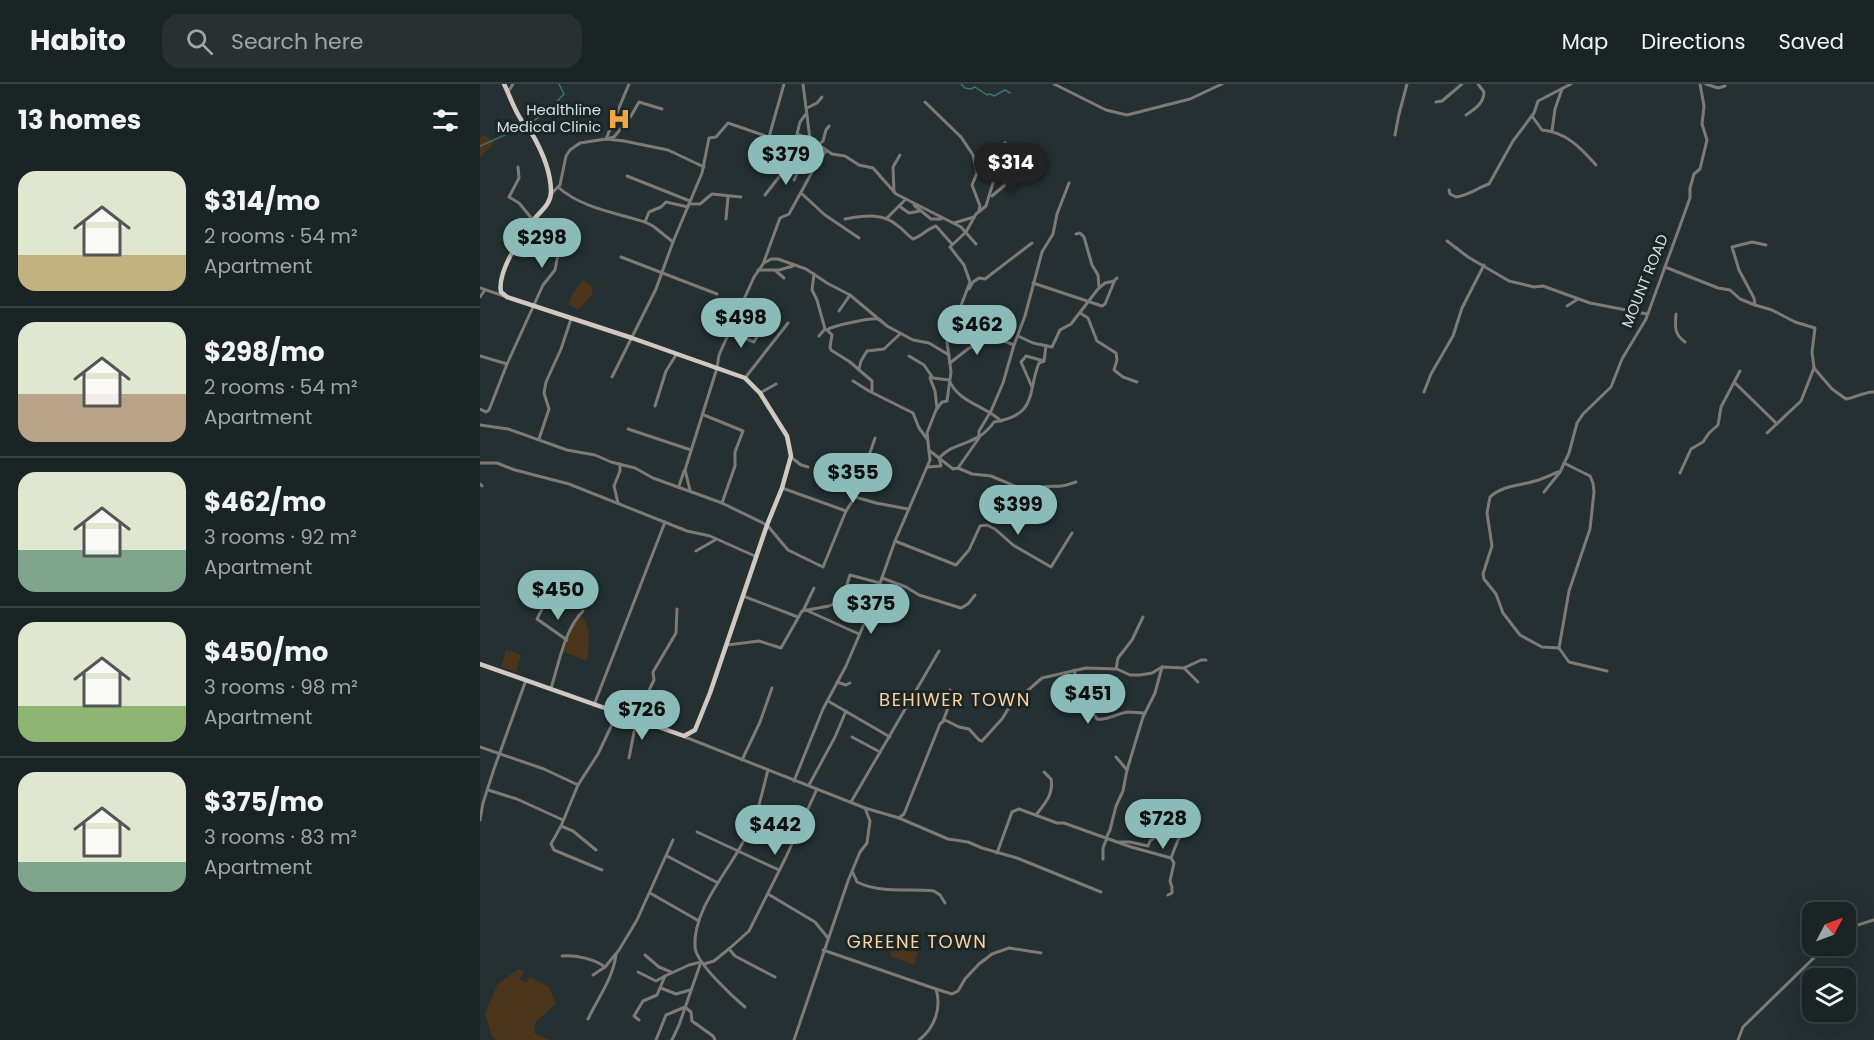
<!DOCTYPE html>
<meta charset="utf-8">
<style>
body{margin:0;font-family:Poppins,sans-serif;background:#283032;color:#f1f3f6;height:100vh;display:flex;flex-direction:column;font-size:22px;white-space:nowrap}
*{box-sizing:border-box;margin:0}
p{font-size:20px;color:#a0a4a7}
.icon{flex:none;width:33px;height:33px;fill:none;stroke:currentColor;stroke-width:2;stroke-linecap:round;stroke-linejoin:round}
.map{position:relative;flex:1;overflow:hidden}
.sheet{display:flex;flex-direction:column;background:#1b2425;width:480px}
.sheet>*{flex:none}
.needle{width:39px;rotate:49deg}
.controls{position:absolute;left:1322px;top:818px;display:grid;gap:12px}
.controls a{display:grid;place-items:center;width:54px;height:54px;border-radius:12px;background:#1b2425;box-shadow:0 6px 24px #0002,0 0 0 2px #394142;font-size:30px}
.price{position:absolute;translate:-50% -51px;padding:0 14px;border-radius:21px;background:#8bbbb9;color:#111;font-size:20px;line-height:39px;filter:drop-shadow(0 2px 3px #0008)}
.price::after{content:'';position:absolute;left:50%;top:36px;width:18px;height:14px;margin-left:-9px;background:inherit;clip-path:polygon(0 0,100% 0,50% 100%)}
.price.active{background:#222;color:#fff}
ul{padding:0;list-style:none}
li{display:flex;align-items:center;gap:18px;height:150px;padding:0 18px}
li+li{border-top:2px solid #394142}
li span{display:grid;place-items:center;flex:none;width:168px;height:120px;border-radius:18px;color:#555}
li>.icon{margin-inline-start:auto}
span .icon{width:72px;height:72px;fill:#fffc;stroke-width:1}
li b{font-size:26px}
h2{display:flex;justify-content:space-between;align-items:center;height:72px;padding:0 18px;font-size:26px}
header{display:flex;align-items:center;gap:36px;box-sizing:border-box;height:84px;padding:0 30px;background:#1b2425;border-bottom:2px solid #394142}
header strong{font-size:28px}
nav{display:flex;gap:33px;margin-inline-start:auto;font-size:21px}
.search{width:420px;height:54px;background:#283032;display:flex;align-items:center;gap:15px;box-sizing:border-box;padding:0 21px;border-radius:18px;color:#a0a4a7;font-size:22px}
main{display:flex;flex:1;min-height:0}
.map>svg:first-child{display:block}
</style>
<header>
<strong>Habito</strong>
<div class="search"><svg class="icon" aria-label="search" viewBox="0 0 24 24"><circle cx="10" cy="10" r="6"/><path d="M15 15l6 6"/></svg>Search here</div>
<nav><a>Map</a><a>Directions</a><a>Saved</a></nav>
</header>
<main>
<section class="sheet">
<h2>13 homes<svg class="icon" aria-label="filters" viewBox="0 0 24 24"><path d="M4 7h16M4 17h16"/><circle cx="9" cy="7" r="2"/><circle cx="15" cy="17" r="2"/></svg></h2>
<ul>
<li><span style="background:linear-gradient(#dfe7d0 70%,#c2b280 0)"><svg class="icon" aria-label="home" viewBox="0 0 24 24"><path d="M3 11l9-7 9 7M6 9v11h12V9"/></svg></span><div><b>$314/mo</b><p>2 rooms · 54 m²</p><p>Apartment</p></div></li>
<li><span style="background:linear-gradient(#dfe7d0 60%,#b9a48a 0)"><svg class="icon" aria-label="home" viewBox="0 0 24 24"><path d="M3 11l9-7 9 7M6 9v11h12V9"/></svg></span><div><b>$298/mo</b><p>2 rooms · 54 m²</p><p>Apartment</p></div></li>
<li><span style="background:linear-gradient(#dfe7d0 65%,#7fa58c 0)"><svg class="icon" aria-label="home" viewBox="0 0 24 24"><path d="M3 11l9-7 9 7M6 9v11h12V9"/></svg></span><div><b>$462/mo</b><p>3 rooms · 92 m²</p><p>Apartment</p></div></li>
<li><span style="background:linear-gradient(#dfe7d0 70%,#8fb573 0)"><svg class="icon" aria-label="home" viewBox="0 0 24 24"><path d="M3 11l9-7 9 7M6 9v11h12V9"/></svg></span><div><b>$450/mo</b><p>3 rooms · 98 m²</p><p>Apartment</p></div></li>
<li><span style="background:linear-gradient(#dfe7d0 75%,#7fa58c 0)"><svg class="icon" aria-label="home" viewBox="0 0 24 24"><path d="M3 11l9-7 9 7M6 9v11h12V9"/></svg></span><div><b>$375/mo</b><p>3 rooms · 83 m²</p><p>Apartment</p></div></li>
</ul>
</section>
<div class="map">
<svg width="1394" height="956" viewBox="0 0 1394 956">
<rect width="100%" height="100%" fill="#243031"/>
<g fill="#4b3419">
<path d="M4,51L15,58L0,73V54Z"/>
<path d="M103,196L113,203L112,210L98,226L88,220L93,209Z"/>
<path d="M98,529C112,540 109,561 107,577L82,567Z"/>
<path d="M26,565L41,571L36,588L21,583Z"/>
<path d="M429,847L441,860L434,881L410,872L415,856L424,859Z"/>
<path d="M38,885L44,887L40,895L46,899L50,893L69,903L76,919L56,938L54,949L70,956H16L12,952L5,930L17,901Z"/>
</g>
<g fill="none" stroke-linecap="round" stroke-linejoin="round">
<g stroke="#377478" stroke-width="1.5">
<path d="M481,0L485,4L491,5L495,3L507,11L510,10L514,12L525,6L530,9"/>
<path d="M47,41L67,28L84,10L79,0"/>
<path d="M0,62L43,43"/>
</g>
<g stroke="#7e7b77" stroke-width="3">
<path d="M149,0L126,55L144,57L188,66L224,83"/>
<path d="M323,0L330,55L352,70L365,72L379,81L393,84L416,110L481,143L496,160"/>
<path d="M574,0L626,26L647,31L710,15L742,0"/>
<path d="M1226,0L1238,4L1245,2"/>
<path d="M28,8L33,0"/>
<path d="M445,18L481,53L493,71L497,89L492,101L500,122L499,126"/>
<path d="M956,18L962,17L982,0"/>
<path d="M327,24L337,19L342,13"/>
<path d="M326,30L320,38L317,50L330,55"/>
<path d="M986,31C995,25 1004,19 1004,8L998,0"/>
<path d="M1052,32L1062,46C1086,48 1101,64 1116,81"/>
<path d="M1072,47L1075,25L1082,5"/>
<path d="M317,51L320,67"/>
<path d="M915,51L919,30L927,0"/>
<path d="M289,53L304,0"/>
<path d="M38,83L39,94L29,113L39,119L53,136"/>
<path d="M147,92L210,117"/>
<path d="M314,96L326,71L343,57L346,46L349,42"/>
<path d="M78,103C101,124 137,129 165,138L173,142L193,158"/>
<path d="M969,106L970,110L976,113C988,112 997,104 1009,100L1033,57L1054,29L1058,17L1091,0"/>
<path d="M414,108L413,83L420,71"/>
<path d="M321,109L345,131L379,154"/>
<path d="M71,110L80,101L86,72L90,66L100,59L126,55L134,53L151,32L159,18L182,25"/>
<path d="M285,111L306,84L319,74L322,76"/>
<path d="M512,112L525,101L530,89"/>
<path d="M209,120H220L232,110L261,113"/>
<path d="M434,121L451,135H461"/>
<path d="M419,122L429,129L440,127"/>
<path d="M246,135L248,113"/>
<path d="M365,135C384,132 403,128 418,142C424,146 427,151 433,155C442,152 447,145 456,142L472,160"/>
<path d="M406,135L426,115"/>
<path d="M165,138L169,128L181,123L186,118L208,123"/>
<path d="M474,139L494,133"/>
<path d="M596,150L600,149L604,153L612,181L618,191L619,203"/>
<path d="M967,157L988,173L1029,197L1054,203L1063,202L1110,219L1167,230"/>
<path d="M141,173L237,210"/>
<path d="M284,179L291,175H298L326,185L347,199L370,211L407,242L433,256L449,259L469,271"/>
<path d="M1185,183L1238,204L1250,206L1260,215L1275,221L1292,226L1315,238L1335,244L1332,268L1334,284L1321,317L1287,349"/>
<path d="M278,186H299L313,182"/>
<path d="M296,187L304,194"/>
<path d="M334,190L332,206L337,216L345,245L339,252"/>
<path d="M553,199L622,222L625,220L634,198"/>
<path d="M0,204L24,212"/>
<path d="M489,205L493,198L499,194L505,195L552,159"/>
<path d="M0,213L5,206"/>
<path d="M1275,221L1274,214L1259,186L1252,163L1272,158L1286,161"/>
<path d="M1087,222L1098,215"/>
<path d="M359,227L370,211"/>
<path d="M479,229L504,249L534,261"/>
<path d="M600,229L608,234L617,257L636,269L637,276L634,286L643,293L657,298"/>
<path d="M1196,230C1195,243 1194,250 1205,258"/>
<path d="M347,246L352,251L350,263L351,266L370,278L392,297V308"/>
<path d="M347,246C354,241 390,234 398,235"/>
<path d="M249,248L274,258L292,227"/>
<path d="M538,252L553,259L572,263L580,246L591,240L618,205L625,199L634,197L637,194"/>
<path d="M0,272L27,280L63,201L75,186L82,150"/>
<path d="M429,272L444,281L453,294L469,296C479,319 504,321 521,337"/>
<path d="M470,279L489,264L502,260L510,251"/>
<path d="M1334,284L1352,305L1366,315C1375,314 1386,307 1394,308"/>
<path d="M379,285L381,277L387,267L404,265L420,250"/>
<path d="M451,292L450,294L455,307L457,324"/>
<path d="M132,293L176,205L193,158L222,89L229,54L236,53L248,39L286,52L326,71"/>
<path d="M265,294L308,239"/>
<path d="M373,297L389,307L433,329L439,344L447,355"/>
<path d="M1255,299L1297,340"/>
<path d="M552,303L541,278L546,272L564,277"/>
<path d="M944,308L951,290L973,252L982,224L1004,181"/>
<path d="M280,309L296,300"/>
<path d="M175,322L186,287L196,271"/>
<path d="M0,325L6,328L9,326L27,280"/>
<path d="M224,331L263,347L255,368V382L242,419"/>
<path d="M0,341L28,345L87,366L115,371L131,378L155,384L173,394L242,419L287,441L308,466L343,483L366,427L302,404"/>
<path d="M148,345L211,366"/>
<path d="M59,355L69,325L64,309L66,298L81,265L91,235"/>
<path d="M450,367L473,385L478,384L499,354V347L511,327L523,299L534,261L545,232L562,168L573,150L577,130L589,99"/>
<path d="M312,374L321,381L328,383"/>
<path d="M0,379H17L35,386L89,400L207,447L230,452L277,473"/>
<path d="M448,383L461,382L459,374C475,356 497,363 514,338C558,331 547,309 559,279L564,277L566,262"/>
<path d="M478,384L492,390L511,392L554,410C560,400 572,403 581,402C586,402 592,399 596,398"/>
<path d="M1078,388C1070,391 1063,395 1055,397C1040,402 1023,401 1010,413L1007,429L1012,462L1003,490L1004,495L1016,510L1023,529L1040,551L1062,563L1079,564L1089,578L1127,587"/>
<path d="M1200,389L1211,365L1223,358L1229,349L1238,341L1241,323L1260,287"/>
<path d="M0,400L2,402"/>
<path d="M199,402L204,387"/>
<path d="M210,406L205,386L237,284L239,271L274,193L283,180L300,134L309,130L337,79L346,67"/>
<path d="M1064,408L1080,388L1089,369L1097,339L1103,330L1131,303L1142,275L1166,235L1201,139L1210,114V104L1214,90L1220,85L1227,56L1222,40L1224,22L1220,0"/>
<path d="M375,413L396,419L428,425"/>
<path d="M138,419L134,402L140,387V380"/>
<path d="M366,427L375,413L395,354"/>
<path d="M415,457L476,481L489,466L500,442L507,441L515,445L533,461L571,483L592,449"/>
<path d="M216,467L235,456"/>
<path d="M402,494L426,503L439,511L481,524L488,520L495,511"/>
<path d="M263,512L318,533"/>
<path d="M65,519L57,535L87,556"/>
<path d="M323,527L334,504"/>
<path d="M328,527L379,550"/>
<path d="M247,561L279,557L301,564L322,527L349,522L362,516L370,491L400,499"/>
<path d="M1079,564L1089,507L1110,445L1114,408L1113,399L1110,392L1084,379"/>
<path d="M704,584L718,598"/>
<path d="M637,585L650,591H660L672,589L682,583L704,584L721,576H726"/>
<path d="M594,586C598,605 605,619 617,635C627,637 637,629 648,628C653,628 659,629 664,629"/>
<path d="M357,598L366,601L370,599"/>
<path d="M71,604C79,580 84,546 103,527"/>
<path d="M348,617L410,653"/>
<path d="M114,621L185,438"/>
<path d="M463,637L468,624L470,606"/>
<path d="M205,653L385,724L419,734L468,755L488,758L502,764L537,774L621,808"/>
<path d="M372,653L400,668"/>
<path d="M0,663L64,685L98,701"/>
<path d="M636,673L647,686"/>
<path d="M149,674L155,643L161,623L174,596L173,588L196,549L197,525"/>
<path d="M262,676L280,638L292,604"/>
<path d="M288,686L275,737L258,767L299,786"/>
<path d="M314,697L343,625L366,582L393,519L415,457L450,376L447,349L456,326L462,318L467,317L471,288L467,258L490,198L484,181L470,163L486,148L496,130L506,122L525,59"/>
<path d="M329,701L355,653L366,627"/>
<path d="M8,706L37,715L83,736"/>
<path d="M371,718L459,567"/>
<path d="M556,731C565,719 574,710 571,695L564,688"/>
<path d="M419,734L424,730L460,640L465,636L479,643L489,645L499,656L502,657L522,635L530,622L562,594L606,584L636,585L638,574L652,556L663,533"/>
<path d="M0,736L3,719L14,685L46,596"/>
<path d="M81,742L93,747L116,766"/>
<path d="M217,748L258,767C241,796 213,829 215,863C216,879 253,913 265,923"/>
<path d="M626,754L630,746L636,722L643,707L647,686L663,633L675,609L682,583"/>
<path d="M639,758H650L668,762L670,757L694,740"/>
<path d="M517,769L532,728L539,725L577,739H584L651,763L691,774"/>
<path d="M187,772L238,799"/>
<path d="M623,775V764L627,754"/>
<path d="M122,786L74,766L71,760L81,742L98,701L118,670L137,630"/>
<path d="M373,789L377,798C401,810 429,804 454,807L460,811L465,819"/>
<path d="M170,809L219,837"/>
<path d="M288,810L335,838L348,854"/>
<path d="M688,811L692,809V803L690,797L694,779L691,774L698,756L709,737"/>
<path d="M1365,845L1394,836"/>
<path d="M249,865L255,872L295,893"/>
<path d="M343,866L456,905C462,924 454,945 439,956"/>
<path d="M165,871L179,883L191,888"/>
<path d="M82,872C96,871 115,875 125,883L139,866L157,836L193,756"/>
<path d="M158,888L176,897L185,892"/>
<path d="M113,891L125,883"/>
<path d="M181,904L196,910L210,906"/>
<path d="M456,905L472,910L478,907L485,895L499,880L512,870L529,864L561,869"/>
<path d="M108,935C118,914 133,894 136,871"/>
<path d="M159,936L154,932L163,917L177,911L185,892L209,881L221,878L224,880L234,877L250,864L269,847L306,773L337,705"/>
<path d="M176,956L186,931L205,923L211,928L212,937L233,952L235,956"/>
<path d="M192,956L199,941L221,878"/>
<path d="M314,956L368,797L380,768L387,759L390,737L385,724"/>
<path d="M1258,956L1263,943L1347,861"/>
</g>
<path stroke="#d0c8c1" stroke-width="4.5" d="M0,580L204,652L215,646L230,609L287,441L302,404L311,372L307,352L280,309L265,294L152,254L27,213L21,208C17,188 40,154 52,138C59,128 71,121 71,108C71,88 61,65 51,48C48,44 44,41 42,37C34,26 30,12 24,0"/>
</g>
<defs>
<g id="hospital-bare" transform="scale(1.8)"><path d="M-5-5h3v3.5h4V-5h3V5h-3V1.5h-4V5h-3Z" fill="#f3a443" stroke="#1b2627" stroke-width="2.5" paint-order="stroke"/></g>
</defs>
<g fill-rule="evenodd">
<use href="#hospital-bare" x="139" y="35"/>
</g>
<g text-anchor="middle" stroke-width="6" stroke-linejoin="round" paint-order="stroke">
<g font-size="15" fill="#d8dfdf" stroke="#1b2627" text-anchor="end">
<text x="121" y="31">Healthline<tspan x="121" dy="17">Medical Clinic</tspan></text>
</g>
<g font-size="15" fill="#d8dfdf" stroke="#1b2627">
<text transform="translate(1165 197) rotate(-68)" y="5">MOUNT ROAD</text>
</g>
<g font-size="18" letter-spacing="1.5" fill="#fed1a1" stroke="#1b2627">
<text x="475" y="622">BEHIWER TOWN</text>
<text x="437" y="864">GREENE TOWN</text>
</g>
</g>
</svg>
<div class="controls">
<a><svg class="needle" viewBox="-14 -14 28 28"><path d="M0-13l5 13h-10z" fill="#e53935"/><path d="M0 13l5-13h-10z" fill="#a0a4a7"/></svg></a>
<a><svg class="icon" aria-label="layers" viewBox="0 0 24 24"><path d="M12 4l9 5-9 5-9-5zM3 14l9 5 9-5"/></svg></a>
</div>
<b class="price" style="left:306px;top:102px">$379</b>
<b class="price active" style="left:531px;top:110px">$314</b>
<b class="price" style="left:62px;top:185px">$298</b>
<b class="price" style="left:261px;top:265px">$498</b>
<b class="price" style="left:497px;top:272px">$462</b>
<b class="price" style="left:373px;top:420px">$355</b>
<b class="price" style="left:538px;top:452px">$399</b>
<b class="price" style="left:78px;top:537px">$450</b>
<b class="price" style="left:391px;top:551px">$375</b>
<b class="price" style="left:608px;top:641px">$451</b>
<b class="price" style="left:162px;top:657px">$726</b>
<b class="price" style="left:683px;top:766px">$728</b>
<b class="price" style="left:295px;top:772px">$442</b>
</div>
</main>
